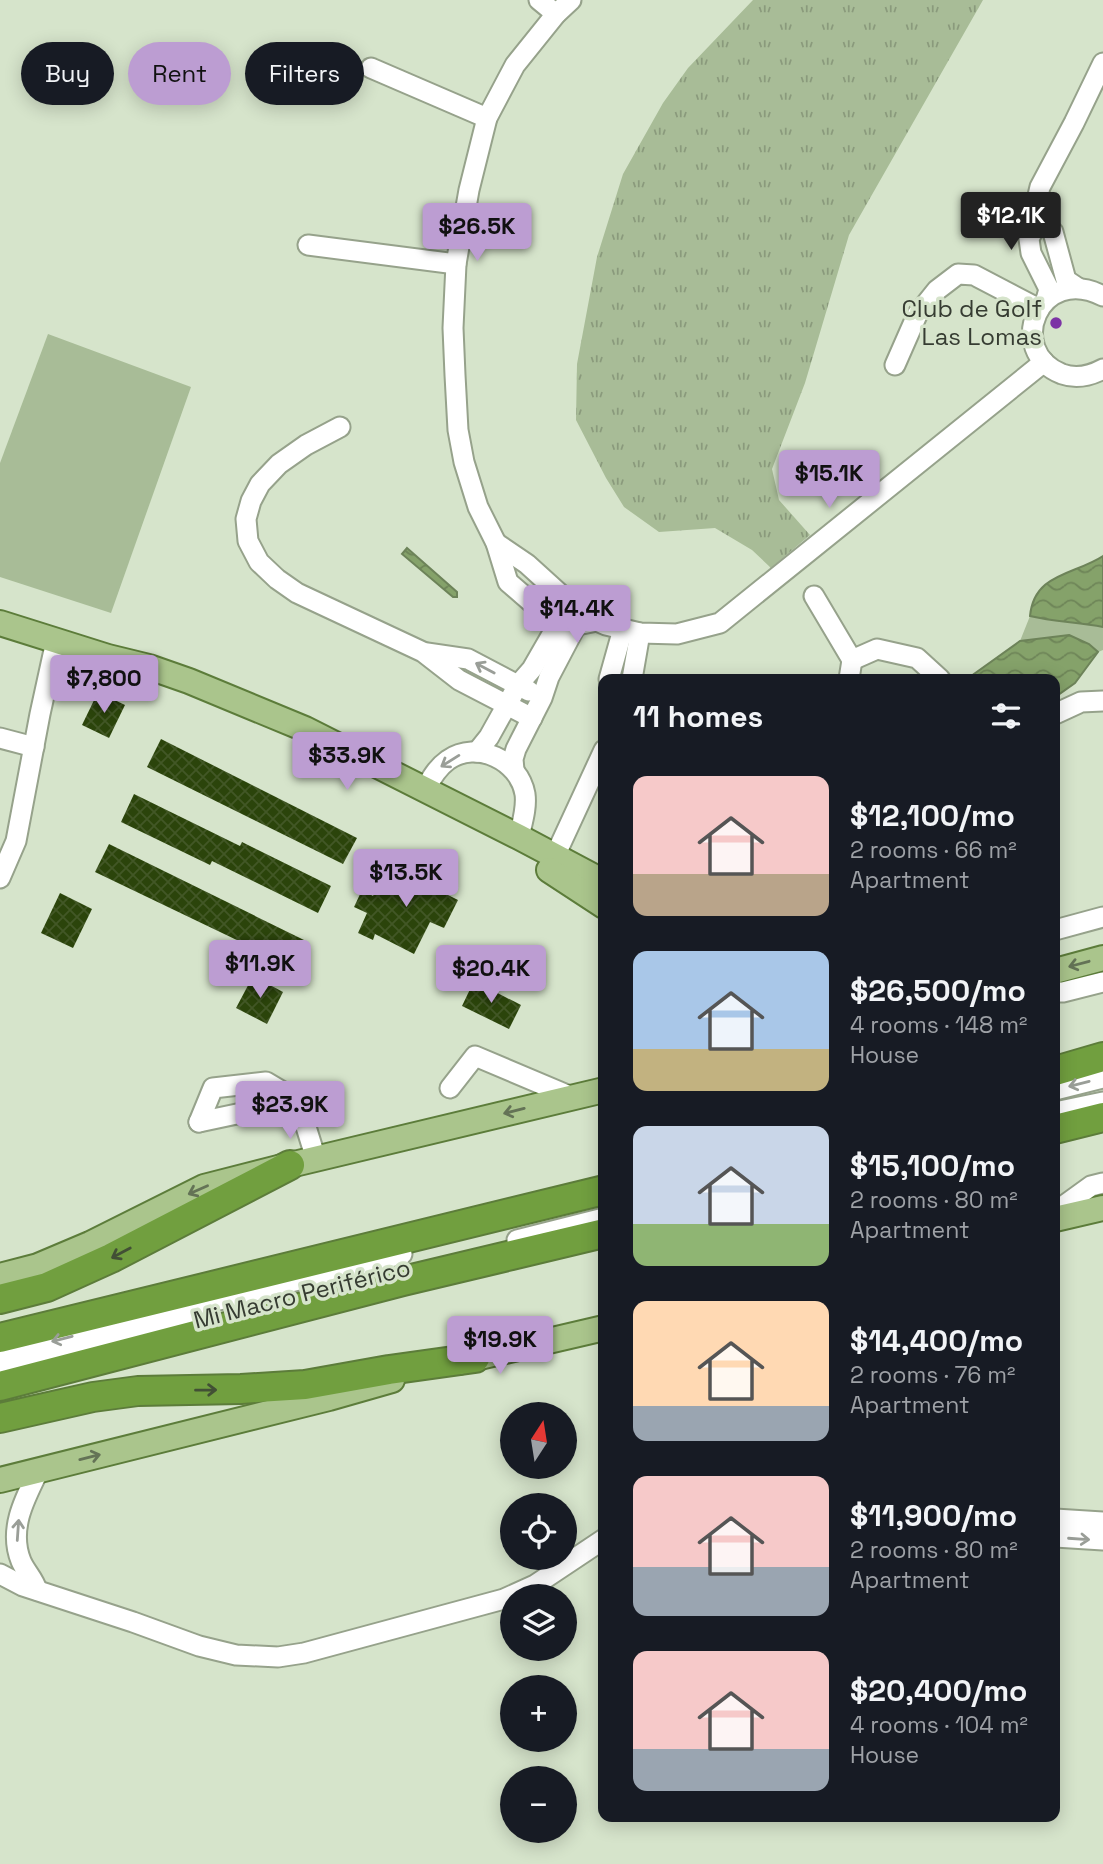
<!DOCTYPE html>
<meta charset="utf-8">
<style>
body{margin:0;font-family:"Space Grotesk",sans-serif;background:#20242c;color:#f1f3f6;height:100vh;display:flex;flex-direction:column;font-size:26px;white-space:nowrap}
*{box-sizing:border-box;margin:0}
p{font-size:23px;color:#9ea1a6}
.icon{flex:none;width:38px;height:38px;fill:none;stroke:currentColor;stroke-width:2;stroke-linecap:round;stroke-linejoin:round}
.map{position:relative;flex:1;overflow:hidden}
.panel{position:absolute;left:598px;top:674px;width:462px;height:1148px;display:flex;flex-direction:column;background:#171b24;border-radius:14px;box-shadow:0 4px 18px #0003}
.panel>*{flex:none}
.banner{position:absolute;left:21px;top:42px;width:472px;height:63px;display:flex;gap:14px}
.needle{width:46px;rotate:12deg}
.controls{position:absolute;left:500px;top:1402px;display:grid;gap:14px}
.controls a{display:grid;place-items:center;width:77px;height:77px;border-radius:50%;background:#171b24;box-shadow:0 4px 18px #0003;font-size:35px}
.price{position:absolute;translate:-50% -60px;padding:0 16px;border-radius:7px;background:#bc9dd2;color:#111;font-size:23px;line-height:46px;filter:drop-shadow(0 2px 4px #0008)}
.price::after{content:'';position:absolute;left:50%;top:42px;width:21px;height:16px;margin-left:-10px;background:inherit;clip-path:polygon(0 0,100% 0,50% 100%)}
.price.current{background:#222;color:#fff}
ul{padding:0;list-style:none}
li{display:flex;align-items:center;gap:21px;height:175px;padding:0 35px}
li span{display:grid;place-items:center;flex:none;width:196px;height:140px;border-radius:14px;color:#555}
li>.icon{margin-inline-start:auto}
span .icon{width:84px;height:84px;fill:#fffc;stroke-width:1}
li b{font-size:30px}
h2{display:flex;justify-content:space-between;align-items:center;height:84px;padding:0 35px;font-size:30px}
.chip{padding:0 24px;border-radius:32px;background:#171b24;box-shadow:0 4px 18px #0003;font-size:24px;line-height:63px}
.chip.current{background:#bc9dd2;color:#111}
.map>svg:first-child{display:block}
</style>
<div class="map">
<svg width="1103" height="1864" viewBox="0 0 1103 1864">
<defs>
<pattern id="grass-tufts" width="24" height="20" patternUnits="userSpaceOnUse" patternTransform="scale(1.75)"><rect width="24" height="20" fill="#a8bc97"/><path d="M3 7l-1-3M5 7V3M7 7l1-3M15 17l-1-3M17 17v-4M19 17l1-3" fill="none" stroke="#8a9a7c"/></pattern>
<pattern id="water-waves" width="16" height="10" patternUnits="userSpaceOnUse" patternTransform="scale(1.75)"><rect width="16" height="10" fill="#85a26a"/><path d="M0 5q4-4 8 0t8 0" fill="none" stroke="#6e8558"/></pattern>
<pattern id="building-cross-hatch" width="8" height="8" patternUnits="userSpaceOnUse" patternTransform="scale(1.75)"><rect width="8" height="8" fill="#2b440b"/><path d="M0 0l8 8M0 8l8-8" fill="none" stroke="#425726"/></pattern>
</defs>
<rect width="100%" height="100%" fill="#d6e4cb"/>
<path fill="url(#grass-tufts)" d="M753,0H983L849,235L805,383L772,469L779,500L810,535L771,568L752,550L715,528L659,532L624,507L606,478L576,420L577,364L597,257L623,174L663,103L688,68Z"/>
<g fill="#a8bc97">
<path d="M48,334L191,387L111,613L0,577V463Z"/>
<path d="M1030,616C1054,622 1079,622 1103,627V650L1098,652L1089,644L1069,635L1020,641Z"/>
</g>
<g fill="url(#water-waves)" stroke="#6d8359" stroke-width="2">
<path d="M407,548L457,592V597H453L402,554Z"/>
<path d="M1103,556V627C1079,622 1054,622 1030,616C1034,573 1074,575 1103,556Z"/>
<path d="M1069,635L1089,644L1098,652L1075,683L1058,695L1055,696V679H967L1020,641Z"/>
</g>
<g fill="url(#building-cross-hatch)">
<path d="M98,692L125,705L109,738L82,725Z"/>
<path d="M161,739L357,838L343,864L147,767Z"/>
<path d="M134,794L240,846L242,842L331,886L318,913L212,861L210,865L121,822Z"/>
<path d="M109,844L304,940L291,966L95,872Z"/>
<path d="M402,870L427,883L432,873L451,882L446,894L458,900L444,928L430,922L414,954L375,934L373,940L358,933L367,913L354,907L362,890L373,896L384,874L397,880Z"/>
<path d="M60,893L92,909L73,948L41,933Z"/>
<path d="M253,976L283,992L267,1024L236,1008Z"/>
<path d="M474,981L521,1005L509,1029L462,1006Z"/>
</g>
<g fill="none" stroke-linecap="round" stroke-linejoin="round">
<g stroke="#96a28b" stroke-width="23">
<g id="minor">
<path d="M539,0L556,14"/>
<path d="M571,0L556,14L515,65L487,118L469,190L456,264L453,328L455,375L458,430L464,462L478,507L496,543L508,582L538,608L560,619L577,625L597,621"/>
<path d="M371,68L487,118"/>
<path d="M1038,220L1053,232L1066,280L1078,288"/>
<path d="M308,245L456,264"/>
<path d="M1103,296C1039,263 1004,351 1062,374C1076,379 1090,376 1103,369"/>
<path d="M1046,300L1049,289L1031,253L1029,239L1038,220L1036,204L1040,187L1074,123L1103,63"/>
<path d="M895,365L917,315L937,290L958,274L974,275L1039,309"/>
<path d="M340,427L306,445L279,464L260,484L251,501L246,519L248,541L259,562L277,579L297,593L423,652L459,680L532,718"/>
<path d="M496,543L527,564L570,603L585,609L597,621L606,625L640,633L677,634L720,623L1044,362"/>
<path d="M814,596L852,660L849,679"/>
<path d="M427,653L468,659L529,691"/>
<path d="M852,660L877,649L917,658L940,679"/>
<path d="M609,679L623,629"/>
<path d="M632,679L640,633"/>
<path d="M1055,714L1081,702L1103,701"/>
<path d="M0,738L34,747"/>
<path d="M477,752L489,737L518,685L532,669L566,610"/>
<path d="M514,770L513,759L516,749L542,698L549,677L581,616"/>
<path d="M425,790C431,778 437,768 448,760C477,740 519,760 525,794C527,808 522,823 519,837"/>
<path d="M555,856L604,750"/>
<path d="M0,878L16,841L40,714L56,641"/>
<path d="M1055,930L1103,917"/>
<path d="M1055,992H1063L1103,982"/>
<path d="M450,1088L475,1056L572,1097"/>
<path d="M1055,1090L1103,1078"/>
<path d="M1055,1112L1103,1102"/>
<path d="M199,1122L213,1088L266,1082L298,1101L316,1159"/>
<path d="M199,1122L298,1101"/>
<path d="M1055,1212L1091,1186L1103,1183"/>
<path d="M517,1240L604,1218"/>
<path d="M0,1355L402,1254"/>
<path d="M0,1371L206,1318"/>
<path d="M1055,1519L1103,1522"/>
<path d="M1055,1537L1103,1540"/>
<path d="M0,1574L23,1586L133,1622L199,1646L236,1655L278,1657L304,1653L504,1599L535,1585L604,1539"/>
<path d="M37,1590C34,1579 25,1571 21,1561C8,1529 25,1498 39,1470"/>
</g>
</g>
<g stroke="#5c7c3a" stroke-width="28">
<g id="major">
<path d="M0,623L108,657L149,667L189,681L305,729L519,837L604,882"/>
<path d="M549,870L604,906"/>
<path d="M1055,971L1103,958"/>
<path d="M1055,1219L1103,1208"/>
<path d="M0,1276L38,1266L90,1244L204,1187L290,1165L604,1090"/>
<path d="M458,1362L604,1328"/>
<path d="M0,1480L329,1398L392,1380"/>
</g>
</g>
<g stroke="#5c7c3a" stroke-width="32">
<g id="highway">
<path d="M1055,1071L1103,1057"/>
<path d="M1055,1129L1103,1117"/>
<path d="M0,1299L47,1287L111,1258L290,1165"/>
<path d="M0,1338L604,1190"/>
<path d="M0,1386L403,1281L604,1233"/>
<path d="M0,1418L93,1397L138,1391L241,1389L305,1385L389,1370L475,1358"/>
</g>
</g>
<use href="#minor" stroke="#fff" stroke-width="19"/>
<use href="#major" stroke="#aac58c" stroke-width="24"/>
<use href="#highway" stroke="#719f3f" stroke-width="28"/>
</g>
<defs><path id="oneway-shaft" d="M-6 0H5M1.5-3L5.5 0L1.5 3" fill="none" stroke-width="1.6" stroke-linecap="round" stroke-linejoin="round" transform="scale(1.75)"/></defs>
<g stroke="#9a9e98">
<use href="#oneway-shaft" transform="translate(485 668) rotate(-152)"/>
<use href="#oneway-shaft" transform="translate(450 761) rotate(148)"/>
<use href="#oneway-shaft" transform="translate(1079 1084) rotate(166)"/>
<use href="#oneway-shaft" transform="translate(62 1339) rotate(166)"/>
<use href="#oneway-shaft" transform="translate(18 1530) rotate(-86)"/>
<use href="#oneway-shaft" transform="translate(1079 1539) rotate(4)"/>
</g>
<g stroke="#647356">
<use href="#oneway-shaft" transform="translate(1079 964) rotate(165)"/>
<use href="#oneway-shaft" transform="translate(514 1111) rotate(166)"/>
<use href="#oneway-shaft" transform="translate(198 1190) rotate(156)"/>
<use href="#oneway-shaft" transform="translate(90 1457) rotate(-14)"/>
</g>
<g stroke="#425035">
<use href="#oneway-shaft" transform="translate(121 1253) rotate(152)"/>
<use href="#oneway-shaft" transform="translate(206 1390) rotate(-1)"/>
</g>
<circle fill="#7c33a5" stroke="#d6e4cb" stroke-width="2.5" cx="1056" cy="323" r="7"/>
<g text-anchor="middle" stroke-width="7" stroke-linejoin="round" paint-order="stroke">
<g font-size="24" fill="#363c32" stroke="#d6e4cb" text-anchor="end">
<text x="1042" y="317">Club de Golf<tspan x="1042" dy="28">Las Lomas</tspan></text>
</g>
<g font-size="24" fill="#363c32" stroke="#d6e4cb">
<text transform="translate(302 1294) rotate(-14)" y="8">Mi Macro Periférico</text>
</g>
</g>
</svg>
<div class="controls">
<a><svg class="needle" viewBox="-14 -14 28 28"><path d="M0-13l5 13h-10z" fill="#e53935"/><path d="M0 13l5-13h-10z" fill="#9ea1a6"/></svg></a>
<a><svg class="icon" aria-label="locate" viewBox="0 0 24 24"><circle cx="12" cy="12" r="6"/><path d="M12 2v4M12 18v4M2 12h4M18 12h4"/></svg></a>
<a><svg class="icon" aria-label="layers" viewBox="0 0 24 24"><path d="M12 4l9 5-9 5-9-5zM3 14l9 5 9-5"/></svg></a>
<a>+</a>
<a>−</a>
</div>
<b class="price current" style="left:1011px;top:252px">$12.1K</b>
<b class="price" style="left:477px;top:263px">$26.5K</b>
<b class="price" style="left:829px;top:510px">$15.1K</b>
<b class="price" style="left:577px;top:645px">$14.4K</b>
<b class="price" style="left:104px;top:715px">$7,800</b>
<b class="price" style="left:347px;top:792px">$33.9K</b>
<b class="price" style="left:406px;top:909px">$13.5K</b>
<b class="price" style="left:260px;top:1000px">$11.9K</b>
<b class="price" style="left:491px;top:1005px">$20.4K</b>
<b class="price" style="left:290px;top:1141px">$23.9K</b>
<b class="price" style="left:500px;top:1376px">$19.9K</b>
<div class="banner">
<a class="chip">Buy</a>
<a class="chip current">Rent</a>
<a class="chip">Filters</a>
</div>
<section class="panel">
<h2>11 homes<svg class="icon" aria-label="filters" viewBox="0 0 24 24"><path d="M4 7h16M4 17h16"/><circle cx="9" cy="7" r="2"/><circle cx="15" cy="17" r="2"/></svg></h2>
<ul>
<li><span style="background:linear-gradient(#f6c9c9 70%,#b9a48a 0)"><svg class="icon" aria-label="home" viewBox="0 0 24 24"><path d="M3 11l9-7 9 7M6 9v11h12V9"/></svg></span><div><b>$12,100/mo</b><p>2 rooms · 66 m²</p><p>Apartment</p></div></li>
<li><span style="background:linear-gradient(#a9c7e8 70%,#c2b280 0)"><svg class="icon" aria-label="home" viewBox="0 0 24 24"><path d="M3 11l9-7 9 7M6 9v11h12V9"/></svg></span><div><b>$26,500/mo</b><p>4 rooms · 148 m²</p><p>House</p></div></li>
<li><span style="background:linear-gradient(#c9d6e8 70%,#8fb573 0)"><svg class="icon" aria-label="home" viewBox="0 0 24 24"><path d="M3 11l9-7 9 7M6 9v11h12V9"/></svg></span><div><b>$15,100/mo</b><p>2 rooms · 80 m²</p><p>Apartment</p></div></li>
<li><span style="background:linear-gradient(#ffd9b3 75%,#9aa5b1 0)"><svg class="icon" aria-label="home" viewBox="0 0 24 24"><path d="M3 11l9-7 9 7M6 9v11h12V9"/></svg></span><div><b>$14,400/mo</b><p>2 rooms · 76 m²</p><p>Apartment</p></div></li>
<li><span style="background:linear-gradient(#f6c9c9 65%,#9aa5b1 0)"><svg class="icon" aria-label="home" viewBox="0 0 24 24"><path d="M3 11l9-7 9 7M6 9v11h12V9"/></svg></span><div><b>$11,900/mo</b><p>2 rooms · 80 m²</p><p>Apartment</p></div></li>
<li><span style="background:linear-gradient(#f6c9c9 70%,#9aa5b1 0)"><svg class="icon" aria-label="home" viewBox="0 0 24 24"><path d="M3 11l9-7 9 7M6 9v11h12V9"/></svg></span><div><b>$20,400/mo</b><p>4 rooms · 104 m²</p><p>House</p></div></li>
</ul>
</section>
</div>
